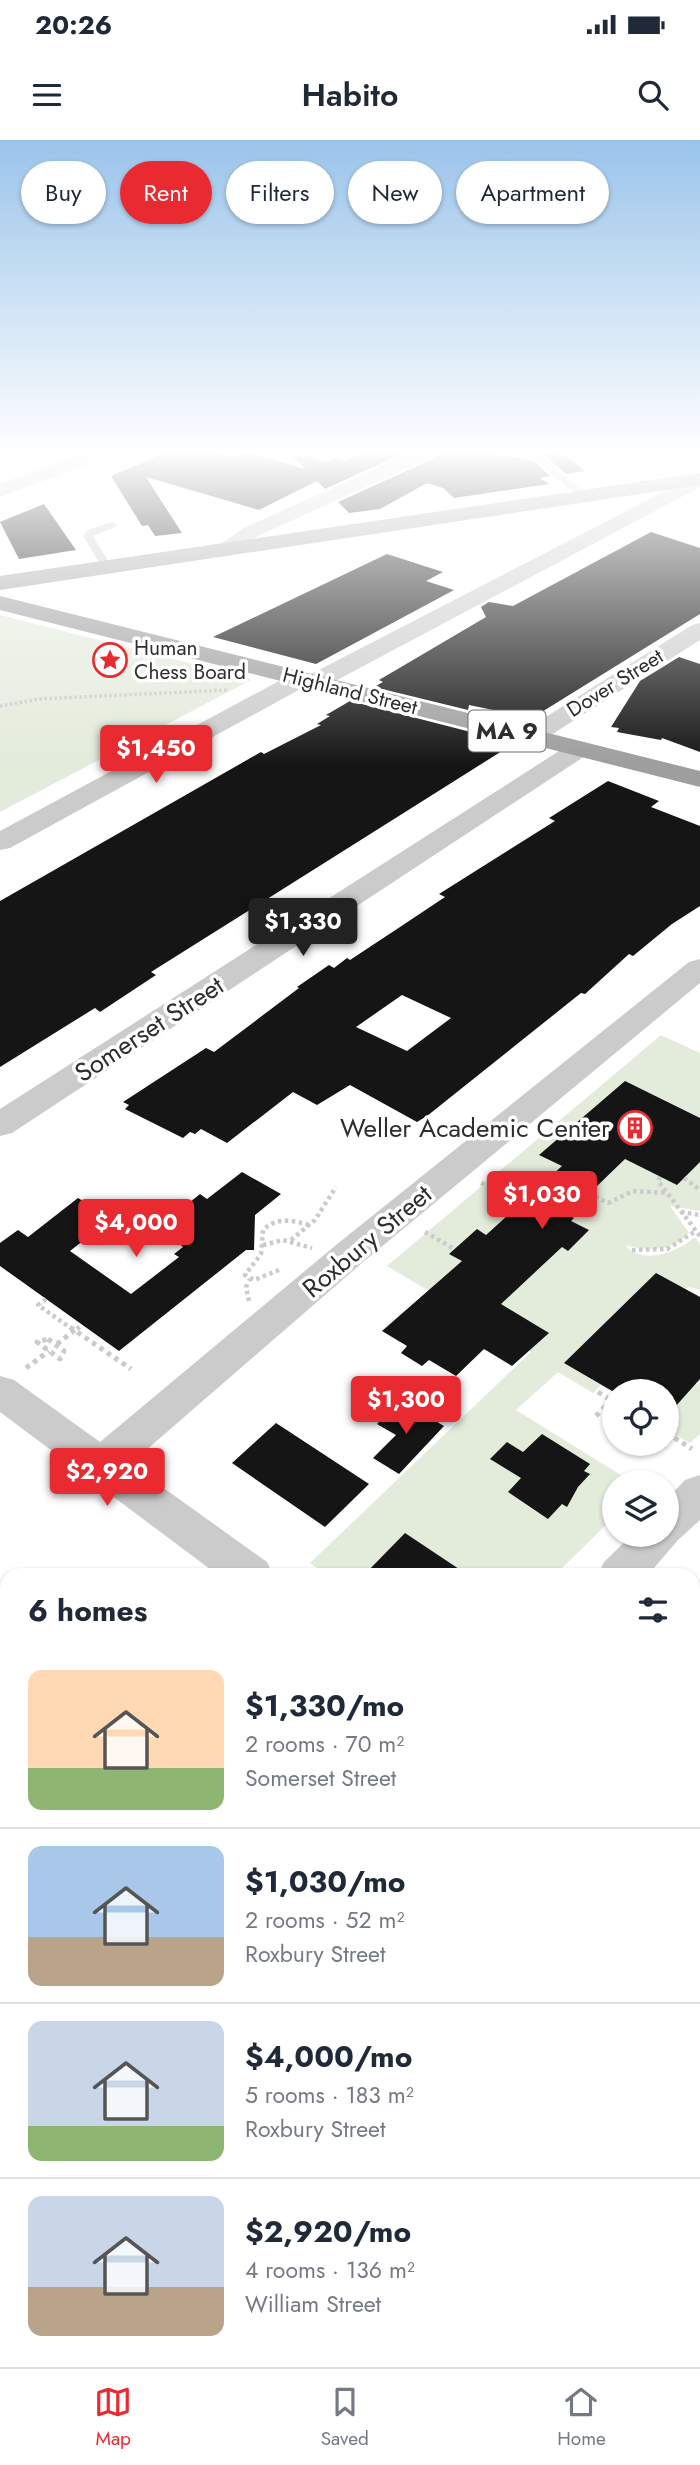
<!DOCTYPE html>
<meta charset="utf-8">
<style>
body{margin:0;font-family:Jost,sans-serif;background:#f6f6f7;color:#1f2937;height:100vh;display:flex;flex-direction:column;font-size:26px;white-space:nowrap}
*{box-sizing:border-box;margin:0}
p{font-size:23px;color:#747a83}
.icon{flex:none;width:38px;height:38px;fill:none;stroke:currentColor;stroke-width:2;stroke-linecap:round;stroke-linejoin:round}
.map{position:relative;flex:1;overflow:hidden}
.details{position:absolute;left:0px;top:1428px;width:700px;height:800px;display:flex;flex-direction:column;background:#fff;border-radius:21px 21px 0 0;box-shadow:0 2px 5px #0004}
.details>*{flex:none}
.top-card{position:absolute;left:21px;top:21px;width:658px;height:63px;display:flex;gap:14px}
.fabs{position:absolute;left:602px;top:1239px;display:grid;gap:14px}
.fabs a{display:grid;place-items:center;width:77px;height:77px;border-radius:50%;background:#fff;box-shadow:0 2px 5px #0004;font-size:35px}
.price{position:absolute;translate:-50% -60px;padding:0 16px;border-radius:7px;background:#e92b31;color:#fff;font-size:23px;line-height:46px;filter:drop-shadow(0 2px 4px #0008)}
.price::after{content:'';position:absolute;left:50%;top:42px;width:21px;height:16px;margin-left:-10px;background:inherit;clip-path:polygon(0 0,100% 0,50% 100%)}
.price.on{background:#222;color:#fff}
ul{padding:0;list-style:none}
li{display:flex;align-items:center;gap:21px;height:175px;padding:0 28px}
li+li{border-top:2px solid #e0e1e3}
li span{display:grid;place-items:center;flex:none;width:196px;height:140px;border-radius:14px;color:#555}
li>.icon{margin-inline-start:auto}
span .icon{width:84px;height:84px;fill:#fffc;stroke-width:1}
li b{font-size:30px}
h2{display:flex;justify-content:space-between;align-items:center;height:84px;padding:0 28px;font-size:30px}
.chip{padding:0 24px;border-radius:32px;background:#fff;box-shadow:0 2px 5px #0004;font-size:24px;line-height:63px}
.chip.on{background:#e92b31;color:#fff}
.status{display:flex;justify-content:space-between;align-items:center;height:49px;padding:0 35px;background:#fff;direction:ltr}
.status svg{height:19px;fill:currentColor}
header{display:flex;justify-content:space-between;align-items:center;height:91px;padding:0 28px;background:#fff;font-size:32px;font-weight:600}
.tab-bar{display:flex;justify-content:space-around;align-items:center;height:98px;border-top:2px solid #e0e1e3;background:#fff;font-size:19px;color:#747a83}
.tab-bar a{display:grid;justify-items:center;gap:4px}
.tab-bar .on{color:#e92b31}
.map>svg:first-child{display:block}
</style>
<div class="status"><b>20:26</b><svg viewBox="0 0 49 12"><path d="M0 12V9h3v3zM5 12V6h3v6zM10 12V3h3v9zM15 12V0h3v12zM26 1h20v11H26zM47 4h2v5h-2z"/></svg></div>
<header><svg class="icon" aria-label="menu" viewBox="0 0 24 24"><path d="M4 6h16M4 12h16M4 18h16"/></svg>Habito<svg class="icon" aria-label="search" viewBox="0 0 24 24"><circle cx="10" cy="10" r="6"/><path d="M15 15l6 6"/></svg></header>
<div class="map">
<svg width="700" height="2227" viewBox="0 0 700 2227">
<rect width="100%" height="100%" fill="#fff"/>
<g fill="#e3ebdb">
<path d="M0,475L248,538L251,540L0,672Z"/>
<path d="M661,895L700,913V1071L670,1066L689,1093C672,1112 647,1111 625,1105C642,1126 678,1112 695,1097L700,1104V1150L690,1147L629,1171L621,1167L565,1223L601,1245L593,1253L558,1232L516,1270L632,1342H614V1377L555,1435H327L310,1423L531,1212L387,1126Z"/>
<path d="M689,1239L698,1245L700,1242V1294L690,1303L667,1290V1276L685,1256Z"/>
</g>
<g fill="#151515" fill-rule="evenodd">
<path d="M168,312H216L231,317L247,312L305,329L289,312L326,322L336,318L346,321L363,312H406L325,349L317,341L259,370L146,337L182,393L155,396L148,385L142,386L111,336Z"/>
<path d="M439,312H491L512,318L519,317L535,322L550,336L540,338L549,344L454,358L443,348L427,343L380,369L349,373L338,362L435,318Z"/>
<path d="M561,312L585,331L566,334L543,314Z"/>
<path d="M44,364L76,410L19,419L0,382Z"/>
<path d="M651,392L700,408V474L532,578L469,565L468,570L374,547L383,542L379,540L486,477L481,467L489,462L513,466Z"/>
<path d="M387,414L443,432L426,441L454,450L316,524L213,497Z"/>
<path d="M679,517L700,524V612L662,598L661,600L617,592L619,588L611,587L640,541Z"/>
<path d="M350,561L498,599L487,605L502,611L151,832L156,835L100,872L95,868L0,927V761L261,612L264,614L321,585L317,584L330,576L326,575Z"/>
<path d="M608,641L659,661L651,667L700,686V766L672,784L633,816L629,814L585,854L581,853L427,976L417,982L350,945L317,965L293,952L227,1003L201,989L195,994L190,992L183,998L125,969L129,965L123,962L206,908L214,912L299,848L297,847L329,825L334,828L347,818L350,820L397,789L445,757L439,754L555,681L549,678ZM402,855L451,878L407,911L356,887Z"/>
<path d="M625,941L700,978V1022L677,1045L625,1019L567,1075L574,1078L571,1081L589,1090L568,1111L562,1107L501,1164L549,1193L512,1226L484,1209L456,1236L429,1220L422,1226L401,1213L407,1206L382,1191L462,1121L449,1114L477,1089L486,1095L562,1026L539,1015Z"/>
<path d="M242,1032L281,1054L255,1075L254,1110H246L119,1211L0,1126V1103L18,1090L28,1097L78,1058L112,1078L70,1111L131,1154L179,1117L174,1114L183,1107L153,1079L173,1068L179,1071L200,1054L207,1059Z"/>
<path d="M656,1133L700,1157V1239L667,1276V1251H612L564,1223Z"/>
<path d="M400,1260L444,1286L399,1334L373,1318L396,1295L377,1284Z"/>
<path d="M276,1283L369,1344L325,1387L232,1323Z"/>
<path d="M542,1294L590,1324L584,1331L590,1334L578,1347L567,1367L562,1364L548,1379L508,1352L521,1338L490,1319L507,1302L523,1312Z"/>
<path d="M405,1393L468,1435H364Z"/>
</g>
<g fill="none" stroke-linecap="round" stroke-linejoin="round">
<path stroke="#cbcbcb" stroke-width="3.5" stroke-dasharray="2.5 2.5" stroke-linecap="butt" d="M0,566L39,559L228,550"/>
<g stroke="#cbcbcb" stroke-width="4.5" stroke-dasharray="3.5 3.5" stroke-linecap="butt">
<path d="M660,1037L658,1041L700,1096"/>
<path d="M684,1038L700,1050"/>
<path d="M481,1043L520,1063"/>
<path d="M583,1050L608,1063L633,1051L668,1053"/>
<path d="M681,1072L700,1075"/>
<path d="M425,1092L454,1109"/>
<path d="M291,1100L315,1080L336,1047"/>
<path d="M263,1105L283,1100L312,1108"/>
<path d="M632,1110L667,1109L696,1091"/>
<path d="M279,1130L254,1140L245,1135L261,1114L263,1090C276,1077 293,1080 309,1085"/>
<path d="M46,1159L38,1165L72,1189"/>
<path d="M249,1161L246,1147L250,1139"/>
<path d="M77,1189L82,1185"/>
</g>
<g stroke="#cbcbcb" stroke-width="5" stroke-dasharray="4.5 4.5" stroke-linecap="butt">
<path d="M70,1187L131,1229"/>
<path d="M48,1199L64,1211L60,1219L37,1202Z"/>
<path d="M57,1204L79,1187"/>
<path d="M26,1228L49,1211"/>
<path d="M598,1252L614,1262"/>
<path d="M596,1276L613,1258"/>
<path d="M667,1293L692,1309"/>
</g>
<path stroke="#cbcbcb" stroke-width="6" stroke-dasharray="5 5" stroke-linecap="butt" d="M0,1769L7,1765"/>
<g fill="#cbcbcb" fill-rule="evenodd">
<path d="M513,312L542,316L574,344L593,355L585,357L568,348L536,320Z"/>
<path d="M112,382L117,385L115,387L93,396L112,427L107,430L103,429L83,396L88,390Z"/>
<path d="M693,1492L700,1494V1515L693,1513Z"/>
</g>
<g fill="#cbcbcb" fill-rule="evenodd">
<path d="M85,312H111L109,316L0,357V344Z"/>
<path d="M412,312H436L434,316L258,396C245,405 232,417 217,413L213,409L244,388Z"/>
<path d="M700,333V347L324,547L315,549L306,546L10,708L0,710V691L292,534L300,532L309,535Z"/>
<path d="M700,483V500L540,602L531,605L522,602L518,597L522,592L692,485Z"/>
<path d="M579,601L588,604L592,609L588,614L12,993L0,996V969L570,604Z"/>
<path d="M700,819V843L362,1123L130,1324L267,1422L273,1435H218L0,1272V1236L14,1240L100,1302L336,1105L689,822Z"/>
<path d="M700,1335V1380L678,1400L648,1435H598L604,1422L632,1395H667V1359L685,1340Z"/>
<path d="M693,1736L700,1739V1791L693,1788Z"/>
<path d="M7,2048V2111L0,2114V2051Z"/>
<path d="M0,2114L7,2117V2182L0,2179Z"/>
<path d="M37,2221H102L105,2227H40Z"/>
</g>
<path fill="#a6a6a6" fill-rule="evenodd" d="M700,333V345L0,450V436Z"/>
<path fill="#9e9e9e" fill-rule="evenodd" d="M0,456L700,631V647L0,470Z"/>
</g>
<linearGradient id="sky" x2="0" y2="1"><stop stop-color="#9ac4ea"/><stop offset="0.5" stop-color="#fff"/><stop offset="1" stop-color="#fff" stop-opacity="0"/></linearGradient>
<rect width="700" height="624" fill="url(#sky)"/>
<defs>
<g id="sight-ring" transform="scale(1.75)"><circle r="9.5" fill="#fff" stroke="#e92b31" stroke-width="1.5"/><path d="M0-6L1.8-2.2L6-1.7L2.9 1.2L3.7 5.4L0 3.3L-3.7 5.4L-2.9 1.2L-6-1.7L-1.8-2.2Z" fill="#e92b31"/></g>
<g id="building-ring" transform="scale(1.75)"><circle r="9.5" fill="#fff" stroke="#e92b31" stroke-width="1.5"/><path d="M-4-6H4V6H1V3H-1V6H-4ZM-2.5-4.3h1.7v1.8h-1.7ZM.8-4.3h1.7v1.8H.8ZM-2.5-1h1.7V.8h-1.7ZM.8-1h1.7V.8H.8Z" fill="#e92b31"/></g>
</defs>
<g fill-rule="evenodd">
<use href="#sight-ring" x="110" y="520"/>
<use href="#building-ring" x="635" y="988"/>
</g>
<g text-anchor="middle" stroke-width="7" stroke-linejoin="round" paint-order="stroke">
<g font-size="21" fill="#2e2e2e" stroke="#fff" text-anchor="start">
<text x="134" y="515">Human<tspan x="134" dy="24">Chess Board</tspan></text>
</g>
<g font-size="21" fill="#2e2e2e" stroke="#fff">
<text transform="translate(615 543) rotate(-32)" y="7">Dover Street</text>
<text transform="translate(350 551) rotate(14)" y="7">Highland Street</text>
</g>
<rect fill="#fff" stroke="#6d6d6d" stroke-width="2" x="468.5" y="570.5" width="77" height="41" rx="5"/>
<g font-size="24" font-weight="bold" fill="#2e2e2e">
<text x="507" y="599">MA 9</text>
</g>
<g font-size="26" fill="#2e2e2e" stroke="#fff">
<text transform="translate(149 889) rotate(-33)" y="9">Somerset Street</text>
<text transform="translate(367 1101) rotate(-40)" y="9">Roxbury Street</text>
</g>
<g font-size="26" fill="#2e2e2e" stroke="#fff" text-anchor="end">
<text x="610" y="997">Weller Academic Center</text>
</g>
</g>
</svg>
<div class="fabs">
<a><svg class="icon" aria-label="locate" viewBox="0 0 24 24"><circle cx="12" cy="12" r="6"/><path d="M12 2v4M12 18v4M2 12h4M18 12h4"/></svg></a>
<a><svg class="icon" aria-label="layers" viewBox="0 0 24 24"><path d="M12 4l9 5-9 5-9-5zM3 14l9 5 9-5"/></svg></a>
</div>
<b class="price" style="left:156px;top:645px">$1,450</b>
<b class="price on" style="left:303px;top:818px">$1,330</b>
<b class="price" style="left:542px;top:1091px">$1,030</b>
<b class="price" style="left:136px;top:1119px">$4,000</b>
<b class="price" style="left:406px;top:1296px">$1,300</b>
<b class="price" style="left:107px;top:1368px">$2,920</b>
<div class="top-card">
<a class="chip">Buy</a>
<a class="chip on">Rent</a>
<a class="chip">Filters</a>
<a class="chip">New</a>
<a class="chip">Apartment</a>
</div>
<section class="details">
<h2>6 homes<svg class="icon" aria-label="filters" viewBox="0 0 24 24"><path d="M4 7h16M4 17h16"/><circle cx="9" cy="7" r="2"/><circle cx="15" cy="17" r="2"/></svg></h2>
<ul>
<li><span style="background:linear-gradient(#ffd9b3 70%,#8fb573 0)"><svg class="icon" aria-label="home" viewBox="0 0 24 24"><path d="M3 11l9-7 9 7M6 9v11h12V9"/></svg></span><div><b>$1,330/mo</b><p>2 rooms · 70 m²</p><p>Somerset Street</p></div></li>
<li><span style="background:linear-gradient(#a9c7e8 65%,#b9a48a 0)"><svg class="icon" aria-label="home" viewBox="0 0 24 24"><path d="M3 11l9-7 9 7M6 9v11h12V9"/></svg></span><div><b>$1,030/mo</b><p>2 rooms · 52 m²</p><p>Roxbury Street</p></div></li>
<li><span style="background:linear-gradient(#c9d6e8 75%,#8fb573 0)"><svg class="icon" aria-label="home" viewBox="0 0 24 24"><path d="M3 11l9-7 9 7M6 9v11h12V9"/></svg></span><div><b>$4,000/mo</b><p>5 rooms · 183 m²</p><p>Roxbury Street</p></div></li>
<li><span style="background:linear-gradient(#c9d6e8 65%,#b9a48a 0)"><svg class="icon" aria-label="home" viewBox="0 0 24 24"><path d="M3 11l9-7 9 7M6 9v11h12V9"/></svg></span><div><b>$2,920/mo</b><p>4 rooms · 136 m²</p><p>William Street</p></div></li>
</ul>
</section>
</div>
<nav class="tab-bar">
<a class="on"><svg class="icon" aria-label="map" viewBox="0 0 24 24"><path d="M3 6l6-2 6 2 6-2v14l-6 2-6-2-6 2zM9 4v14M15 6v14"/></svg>Map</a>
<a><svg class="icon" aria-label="saved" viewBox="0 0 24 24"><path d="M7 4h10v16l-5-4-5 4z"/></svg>Saved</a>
<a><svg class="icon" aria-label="home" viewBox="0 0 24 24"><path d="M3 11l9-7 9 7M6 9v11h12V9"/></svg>Home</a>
</nav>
